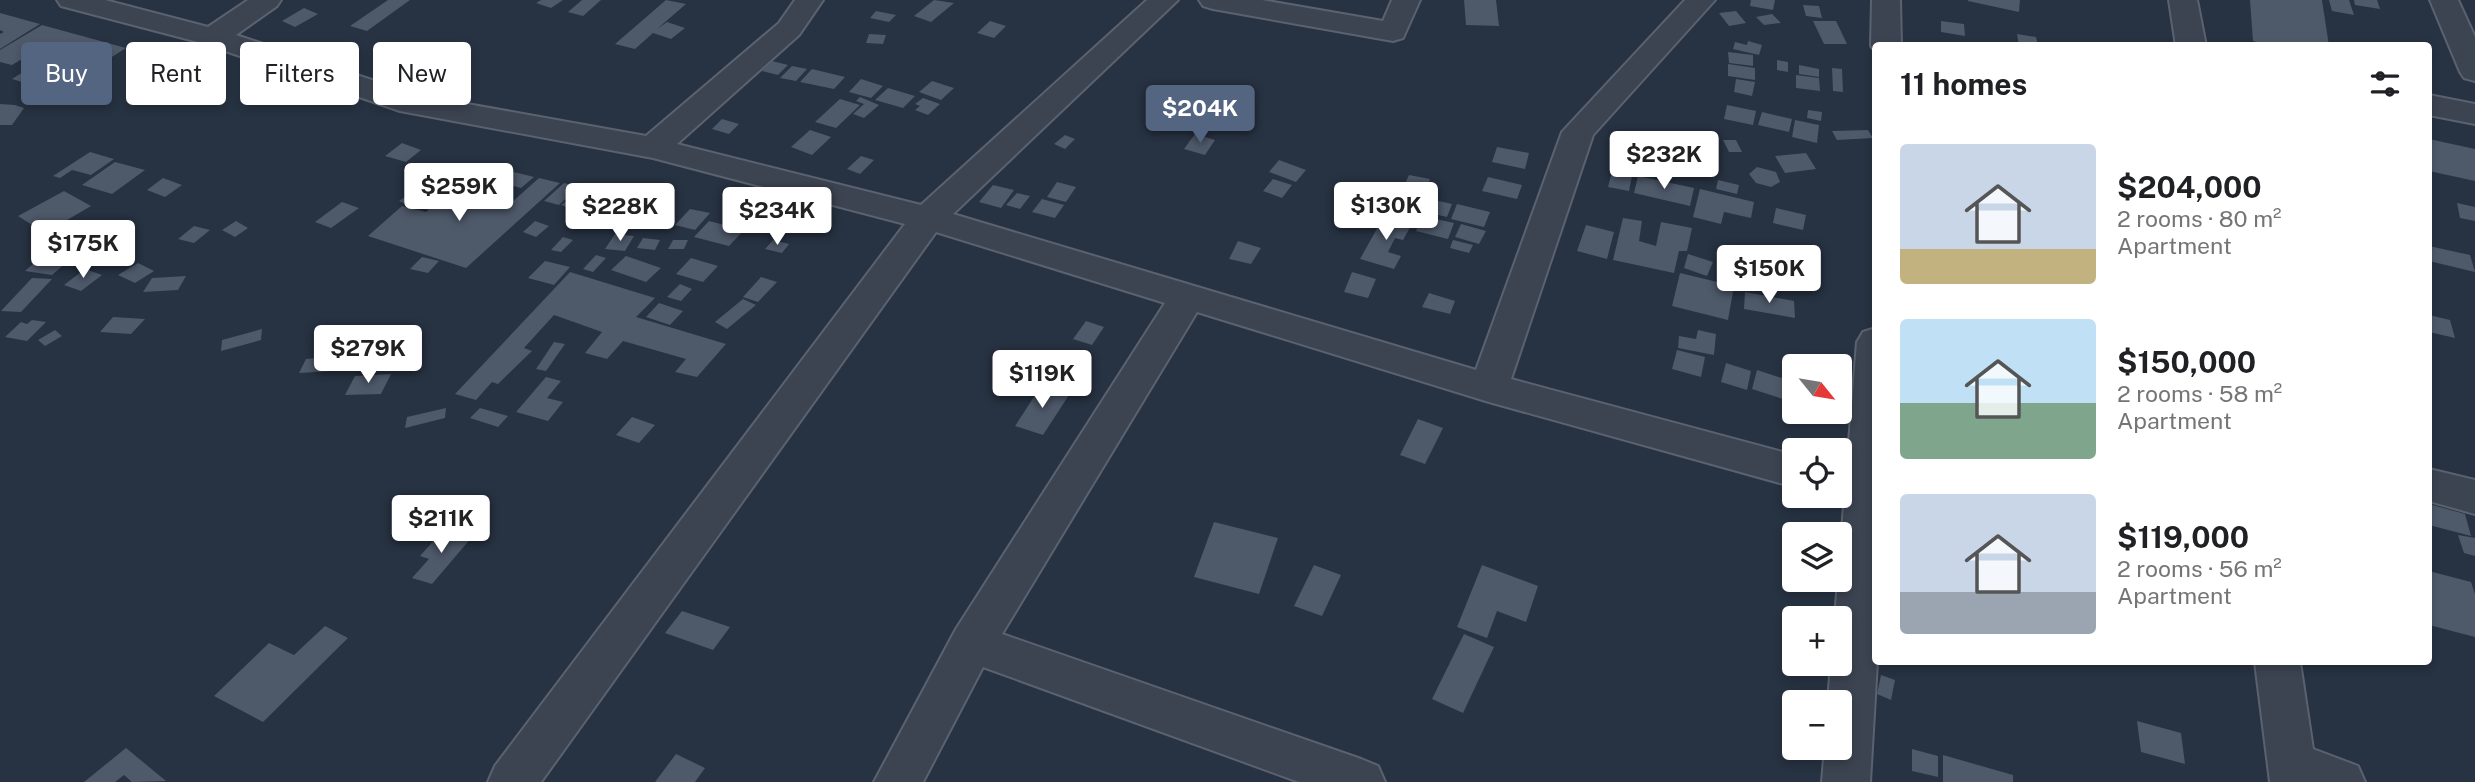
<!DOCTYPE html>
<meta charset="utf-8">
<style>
body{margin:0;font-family:"Public Sans",sans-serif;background:#f6f6f6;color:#202124;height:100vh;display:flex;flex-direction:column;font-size:26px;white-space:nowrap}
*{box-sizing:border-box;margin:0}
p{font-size:23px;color:#757577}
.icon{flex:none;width:38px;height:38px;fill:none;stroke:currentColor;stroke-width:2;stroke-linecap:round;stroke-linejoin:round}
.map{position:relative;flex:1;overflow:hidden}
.details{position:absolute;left:1872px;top:42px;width:560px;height:623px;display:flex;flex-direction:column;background:#fff;border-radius:7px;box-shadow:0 4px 10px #0003}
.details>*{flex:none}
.top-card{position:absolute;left:21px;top:42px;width:665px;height:63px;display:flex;gap:14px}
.needle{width:46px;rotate:120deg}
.tools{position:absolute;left:1782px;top:354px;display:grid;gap:14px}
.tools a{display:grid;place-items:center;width:70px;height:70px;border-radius:7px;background:#fff;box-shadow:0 4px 10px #0003;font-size:35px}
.price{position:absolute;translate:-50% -60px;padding:0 16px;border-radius:7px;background:#fff;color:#222;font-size:23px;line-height:46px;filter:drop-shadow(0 2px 4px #0008)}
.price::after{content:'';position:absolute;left:50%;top:42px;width:21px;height:16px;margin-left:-10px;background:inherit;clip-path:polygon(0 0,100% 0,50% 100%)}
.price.current{background:#546582;color:#fff}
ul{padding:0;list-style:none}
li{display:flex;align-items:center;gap:21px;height:175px;padding:0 28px}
li span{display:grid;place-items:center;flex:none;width:196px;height:140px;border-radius:7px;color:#555}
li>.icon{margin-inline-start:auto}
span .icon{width:84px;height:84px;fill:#fffc;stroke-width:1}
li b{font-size:30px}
h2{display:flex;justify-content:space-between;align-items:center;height:84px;padding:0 28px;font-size:30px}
.pill{padding:0 24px;border-radius:7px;background:#fff;box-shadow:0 4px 10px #0003;font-size:24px;line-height:63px}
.pill.current{background:#546582;color:#fff}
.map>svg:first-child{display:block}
</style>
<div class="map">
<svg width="2475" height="782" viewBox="0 0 2475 782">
<rect width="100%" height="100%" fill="#273242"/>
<g fill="#4e596a">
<path d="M388,0H410L367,31L350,26Z"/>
<path d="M541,0H563L551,8L536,3Z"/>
<path d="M582,0H601L583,16L568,12Z"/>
<path d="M666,0L686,4L657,29L667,22L685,28L671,39L653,33L635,49L615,44Z"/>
<path d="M934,0L954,3L931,22L914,16Z"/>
<path d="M1464,0H1496L1499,26L1466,25Z"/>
<path d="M1751,0H1775L1773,10L1750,6Z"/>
<path d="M1968,0H2020L2019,12L1968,1Z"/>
<path d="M2250,0H2322L2329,46H2274L2253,41Z"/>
<path d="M2329,0H2349L2354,15L2332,11Z"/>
<path d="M2354,0H2377L2380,9L2355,5Z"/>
<path d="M1803,5L1819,6L1822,18L1806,16Z"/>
<path d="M304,8L318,14L295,27L282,21Z"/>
<path d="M876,11L896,15L889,22L870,18Z"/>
<path d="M1736,11L1746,23L1729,26L1719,13Z"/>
<path d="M0,13L40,24L0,49V34L4,32L0,30Z"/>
<path d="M1772,14L1781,23L1764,25L1756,17Z"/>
<path d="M990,21L1006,26L994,38L977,33Z"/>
<path d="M1813,21H1836L1847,44H1824Z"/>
<path d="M1941,21L1964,24L1965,36L1941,32Z"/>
<path d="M42,25L126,48L93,69L34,52L12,65L0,62V50Z"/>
<path d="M869,34L886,35L883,44L866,43Z"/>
<path d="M2017,34L2036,37L2038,46H2019Z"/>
<path d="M1748,41L1762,45L1759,55L1733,49L1735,42L1747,45Z"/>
<path d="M1728,52L1753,55V66L1729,63Z"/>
<path d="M47,57L92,70L57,92L12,79Z"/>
<path d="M1777,60L1788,62V72L1777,70Z"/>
<path d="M772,61L788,65L778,75L762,71Z"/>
<path d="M1728,64L1755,68V80L1728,76Z"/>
<path d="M1799,65L1819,69V77L1799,74Z"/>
<path d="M792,66L807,69L796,81L780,78Z"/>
<path d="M1832,68L1842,69L1843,92L1833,91Z"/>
<path d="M812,69L845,77L834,89L800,82Z"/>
<path d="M1796,75L1819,78L1820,91L1796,88Z"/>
<path d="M861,79L883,86L871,98L849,92Z"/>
<path d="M1736,79L1755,82L1752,96L1734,92Z"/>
<path d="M932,81L954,88L941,100L919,92Z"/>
<path d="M888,88L915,96L903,108L875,100Z"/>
<path d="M860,97L879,105L864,118L853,114L864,104L856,101Z"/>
<path d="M923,98L940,104L928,115L915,110L920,106L915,104Z"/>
<path d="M840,99L860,105L836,128L815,122Z"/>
<path d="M0,104L15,105L24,108L12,125H0Z"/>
<path d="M1727,105L1756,111L1753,125L1724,119Z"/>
<path d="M1231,110L1251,116L1240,129L1221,122Z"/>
<path d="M1808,110L1822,112L1821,121L1807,118Z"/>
<path d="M1762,112L1792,119L1789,132L1758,125Z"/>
<path d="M722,119L739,124L729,134L712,129Z"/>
<path d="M1795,120L1819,125L1817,143L1792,137Z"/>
<path d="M810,130L831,137L812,155L791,147Z"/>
<path d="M1868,130L1873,138L1837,140L1832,131Z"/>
<path d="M1195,134L1215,140L1205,155L1184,149Z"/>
<path d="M1065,135L1075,139L1065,149L1054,144Z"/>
<path d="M2429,139L2475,149V181L2429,171Z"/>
<path d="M1723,140H1736L1742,152H1729Z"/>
<path d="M402,143L421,150L406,162L385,156Z"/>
<path d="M1497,147L1529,153L1525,169L1492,162Z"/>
<path d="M90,152L114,159L91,175L72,170L60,178L53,176Z"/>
<path d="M1806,153L1816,169L1785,173L1775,156Z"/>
<path d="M861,156L874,160L860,174L847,169Z"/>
<path d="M1279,160L1306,170L1296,182L1269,172Z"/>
<path d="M115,162L145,170L112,194L82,185Z"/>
<path d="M1757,167L1776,172L1780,182L1771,187L1756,183L1749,174Z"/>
<path d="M514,172L534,177L521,188L502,183Z"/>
<path d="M1612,172L1632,176L1629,191L1608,187Z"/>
<path d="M1409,175L1430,179L1424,195L1402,190Z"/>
<path d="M1638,176L1694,188L1690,206L1634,193Z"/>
<path d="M1488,177L1522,185L1517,199L1482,191Z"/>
<path d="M163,178L182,185L165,197L147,190Z"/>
<path d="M539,178L560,183L466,268L368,236L402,206L426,212L454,186L511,203Z"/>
<path d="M1273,179L1292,185L1282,198L1263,191Z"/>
<path d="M1718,180L1739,185L1737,194L1716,189Z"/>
<path d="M1057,182L1076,187L1066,202L1047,197Z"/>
<path d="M564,183L579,187L559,205L544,201Z"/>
<path d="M587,185L600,190L575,210L561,205Z"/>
<path d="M993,185L1014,190L1001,208L979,202Z"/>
<path d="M1700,189L1754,202L1751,218L1724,212L1721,224L1693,217Z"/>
<path d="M415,190L421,193L405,204L399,201Z"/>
<path d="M64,191L91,206L45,233L18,216Z"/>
<path d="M1017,193L1030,196L1020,209L1006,205Z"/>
<path d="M1394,193L1420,199L1415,213L1389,207Z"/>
<path d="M1426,198L1452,204L1447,217L1421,211Z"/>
<path d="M1042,199L1064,205L1055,218L1032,212Z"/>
<path d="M342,202L359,208L331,228L315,222Z"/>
<path d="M2457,203L2475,207V221L2460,218Z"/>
<path d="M1457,204L1490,212L1484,227L1451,219Z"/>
<path d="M645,206L670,210L661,222L634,218Z"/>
<path d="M1776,208L1806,215L1803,230L1773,223Z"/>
<path d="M690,209L710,213L695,230L675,225Z"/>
<path d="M1384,216L1412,224L1403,240L1395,238L1388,252L1401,256L1394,269L1360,259Z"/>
<path d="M1422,216L1454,223L1448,239L1416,231Z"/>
<path d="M1623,218L1642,221L1639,241L1656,246L1661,222L1692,228L1687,251H1679L1674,273L1613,260Z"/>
<path d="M236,221L248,228L235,237L222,230Z"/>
<path d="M535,221L549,226L536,237L523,232Z"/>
<path d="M709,221L744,230L729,246L694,237Z"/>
<path d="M103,224L121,231L104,243L85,236Z"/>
<path d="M1461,224L1486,231L1479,244L1455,237Z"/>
<path d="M1586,225L1614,232L1607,259L1577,251Z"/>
<path d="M194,226L210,230L194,243L178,239Z"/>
<path d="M58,232L74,239L50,255L35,248Z"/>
<path d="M615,234L634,236L625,251L605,249Z"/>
<path d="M563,237L573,240L561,252L551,250Z"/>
<path d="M643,238L660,240L655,250L637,248Z"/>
<path d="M673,240H688L684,249H668Z"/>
<path d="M773,240L789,244L782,253L765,249Z"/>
<path d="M1453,240L1473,245L1469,253L1450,248Z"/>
<path d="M75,241L93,248L72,262L54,255Z"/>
<path d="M1238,241L1261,248L1251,264L1229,259Z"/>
<path d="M2429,246L2470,255L2475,272L2429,261Z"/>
<path d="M1748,247H1796L1801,260L1753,261Z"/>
<path d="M1688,254L1713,262L1707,276L1684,268Z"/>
<path d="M596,255L606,258L593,272L583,269Z"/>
<path d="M626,256L661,268L646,282L611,270Z"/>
<path d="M41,257L67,262L52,275L25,271Z"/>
<path d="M422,257L439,261L428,273L410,269Z"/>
<path d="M691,258L718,266L703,282L676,274Z"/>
<path d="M545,261L570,267L554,285L528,278Z"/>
<path d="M138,263L154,271L135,283L118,275Z"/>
<path d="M1750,264L1808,269L1812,284L1753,280Z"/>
<path d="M85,269L102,275L81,291L64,285Z"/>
<path d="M570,272L655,298L636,317L726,344L697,377L675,372L686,359L623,341L607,359L585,353L602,332L554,315L524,348L532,351L498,384L492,382L476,400L455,394Z"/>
<path d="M1352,272L1376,279L1368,298L1344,292Z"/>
<path d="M1680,273L1734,286L1728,320L1672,306Z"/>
<path d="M186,276L178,290L143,292L152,278Z"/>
<path d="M761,277L777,282L758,302L743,297Z"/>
<path d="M32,278L52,279L21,312L1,311Z"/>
<path d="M680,284L692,289L681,301L667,297Z"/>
<path d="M1745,292L1794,301L1795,318L1744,309Z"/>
<path d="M1429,293L1455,301L1450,314L1422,307Z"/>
<path d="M743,299L756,305L727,329L715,322Z"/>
<path d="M659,303L683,311L670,325L646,317Z"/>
<path d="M2429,315L2450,320L2455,338L2429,332Z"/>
<path d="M113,317L145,319L131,334L100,332Z"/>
<path d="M32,320L46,322L27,341L5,337L21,322L27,324Z"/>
<path d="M1086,321L1104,327L1092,345L1073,339Z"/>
<path d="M262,329L261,340L221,351L222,340Z"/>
<path d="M55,330L62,336L45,346L38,340Z"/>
<path d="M1698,330L1716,334L1714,355L1678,348L1679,336L1696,339Z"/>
<path d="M554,342L565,344L546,371L536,369Z"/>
<path d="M1677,350L1705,357L1701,377L1672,369Z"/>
<path d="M339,356L332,371L299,373L306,359Z"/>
<path d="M1726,363L1751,371L1747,390L1721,382Z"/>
<path d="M1757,370L1788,380L1783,399L1752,389Z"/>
<path d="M391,374L381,394L345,395L355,376Z"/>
<path d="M546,377L561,381L547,398L563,402L548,421L516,412Z"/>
<path d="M1041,386L1069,395L1043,435L1015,426Z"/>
<path d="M446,408L445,418L405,428L407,417Z"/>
<path d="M480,408L508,416L498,427L470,418Z"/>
<path d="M632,417L655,425L639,443L616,435Z"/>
<path d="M1418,419L1443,428L1425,464L1400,455Z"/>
<path d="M2429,504L2465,514L2471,536L2429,525Z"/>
<path d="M1214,522L1278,538L1259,594L1194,577Z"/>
<path d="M444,529L472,537L432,584L412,578L429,559L420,556Z"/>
<path d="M2458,535L2475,538V556L2464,553Z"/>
<path d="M1314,565L1341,575L1322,616L1294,606Z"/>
<path d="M1482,565L1538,586L1526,622L1497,611L1487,638L1457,627Z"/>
<path d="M2429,571L2471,582L2475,594V637L2429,625Z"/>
<path d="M682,611L730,627L713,650L665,633Z"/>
<path d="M325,626L348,638L263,722L214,696L269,643L294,655Z"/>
<path d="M1464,634L1494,647L1463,713L1432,699Z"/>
<path d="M1881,675L1895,680L1891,700L1877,694Z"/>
<path d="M2137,721L2181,733L2185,764L2141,752Z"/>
<path d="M126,748L166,781L132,782L124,775L115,782H84Z"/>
<path d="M1912,749L1938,756V777L1912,771Z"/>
<path d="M676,754L705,768L695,782H655Z"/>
<path d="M1943,755L2013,775V782H1943Z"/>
</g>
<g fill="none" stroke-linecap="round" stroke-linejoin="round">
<g stroke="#5a626f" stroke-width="4">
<g id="street">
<path d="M57,0H105L208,27L248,0H281L277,6L236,35L417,95L646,136L779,23L795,0H823L799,35L677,144L921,205L1147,0H1178L953,214L1476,370L1562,132L1685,0H1715L1593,135L1511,379L1794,455V487L1489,402L1197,312L1002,634L1361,759L1378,766L1385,782H1299L983,667L923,782H874L956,629L1165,303L936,232L541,782H488L495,766L905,224L653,158L400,111L202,43L61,6Z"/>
<path d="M1199,0H1262L1383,21L1392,0H1420L1403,38L1393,41L1213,9L1203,6Z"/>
<path d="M1872,0H1900L1901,46H1876V52L1871,46Z"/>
<path d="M2169,0H2197L2206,46H2176Z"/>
<path d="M2430,0H2458L2475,37V81L2464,78L2460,72Z"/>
<path d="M2429,95L2475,104V124L2429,115Z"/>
<path d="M1876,328L1877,662L1870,782H1822L1825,747H1839V702H1828L1831,663H1839V618H1835L1857,342L1863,332Z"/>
<path d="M2429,469L2475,480V514L2429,501Z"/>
<path d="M2255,662H2300L2313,749L2358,766L2365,782H2270Z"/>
</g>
</g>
<use href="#street" fill="#3c4451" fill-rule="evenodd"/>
</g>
</svg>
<div class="tools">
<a><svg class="needle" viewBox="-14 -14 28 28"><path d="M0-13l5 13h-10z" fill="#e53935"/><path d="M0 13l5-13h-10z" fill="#757577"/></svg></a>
<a><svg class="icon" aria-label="locate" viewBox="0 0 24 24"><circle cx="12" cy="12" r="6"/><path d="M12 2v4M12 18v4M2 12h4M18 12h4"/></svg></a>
<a><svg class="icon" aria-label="layers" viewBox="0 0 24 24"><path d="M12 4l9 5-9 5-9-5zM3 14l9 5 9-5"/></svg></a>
<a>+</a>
<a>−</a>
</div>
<b class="price current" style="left:1200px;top:145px">$204K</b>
<b class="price" style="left:1664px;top:191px">$232K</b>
<b class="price" style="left:459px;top:223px">$259K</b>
<b class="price" style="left:1386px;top:242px">$130K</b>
<b class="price" style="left:620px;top:243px">$228K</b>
<b class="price" style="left:777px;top:247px">$234K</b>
<b class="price" style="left:83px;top:280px">$175K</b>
<b class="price" style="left:1769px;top:305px">$150K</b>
<b class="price" style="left:368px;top:385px">$279K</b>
<b class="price" style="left:1042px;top:410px">$119K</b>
<b class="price" style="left:441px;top:555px">$211K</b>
<div class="top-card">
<a class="pill current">Buy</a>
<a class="pill">Rent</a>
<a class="pill">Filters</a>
<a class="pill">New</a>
</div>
<section class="details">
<h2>11 homes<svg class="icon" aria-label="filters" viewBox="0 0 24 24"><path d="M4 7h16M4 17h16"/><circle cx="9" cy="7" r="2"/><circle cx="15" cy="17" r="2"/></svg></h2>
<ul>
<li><span style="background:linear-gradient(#c9d6e8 75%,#c2b280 0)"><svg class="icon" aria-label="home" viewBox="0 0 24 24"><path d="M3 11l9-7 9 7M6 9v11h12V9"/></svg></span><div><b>$204,000</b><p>2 rooms · 80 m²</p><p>Apartment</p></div></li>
<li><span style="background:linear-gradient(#bfe0f5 60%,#7fa58c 0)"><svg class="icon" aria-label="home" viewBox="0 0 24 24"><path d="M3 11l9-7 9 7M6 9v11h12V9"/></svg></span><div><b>$150,000</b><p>2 rooms · 58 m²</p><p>Apartment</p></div></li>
<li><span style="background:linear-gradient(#c9d6e8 70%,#9aa5b1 0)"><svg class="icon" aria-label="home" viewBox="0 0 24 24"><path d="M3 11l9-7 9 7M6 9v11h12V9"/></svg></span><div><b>$119,000</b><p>2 rooms · 56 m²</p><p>Apartment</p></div></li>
</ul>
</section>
</div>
